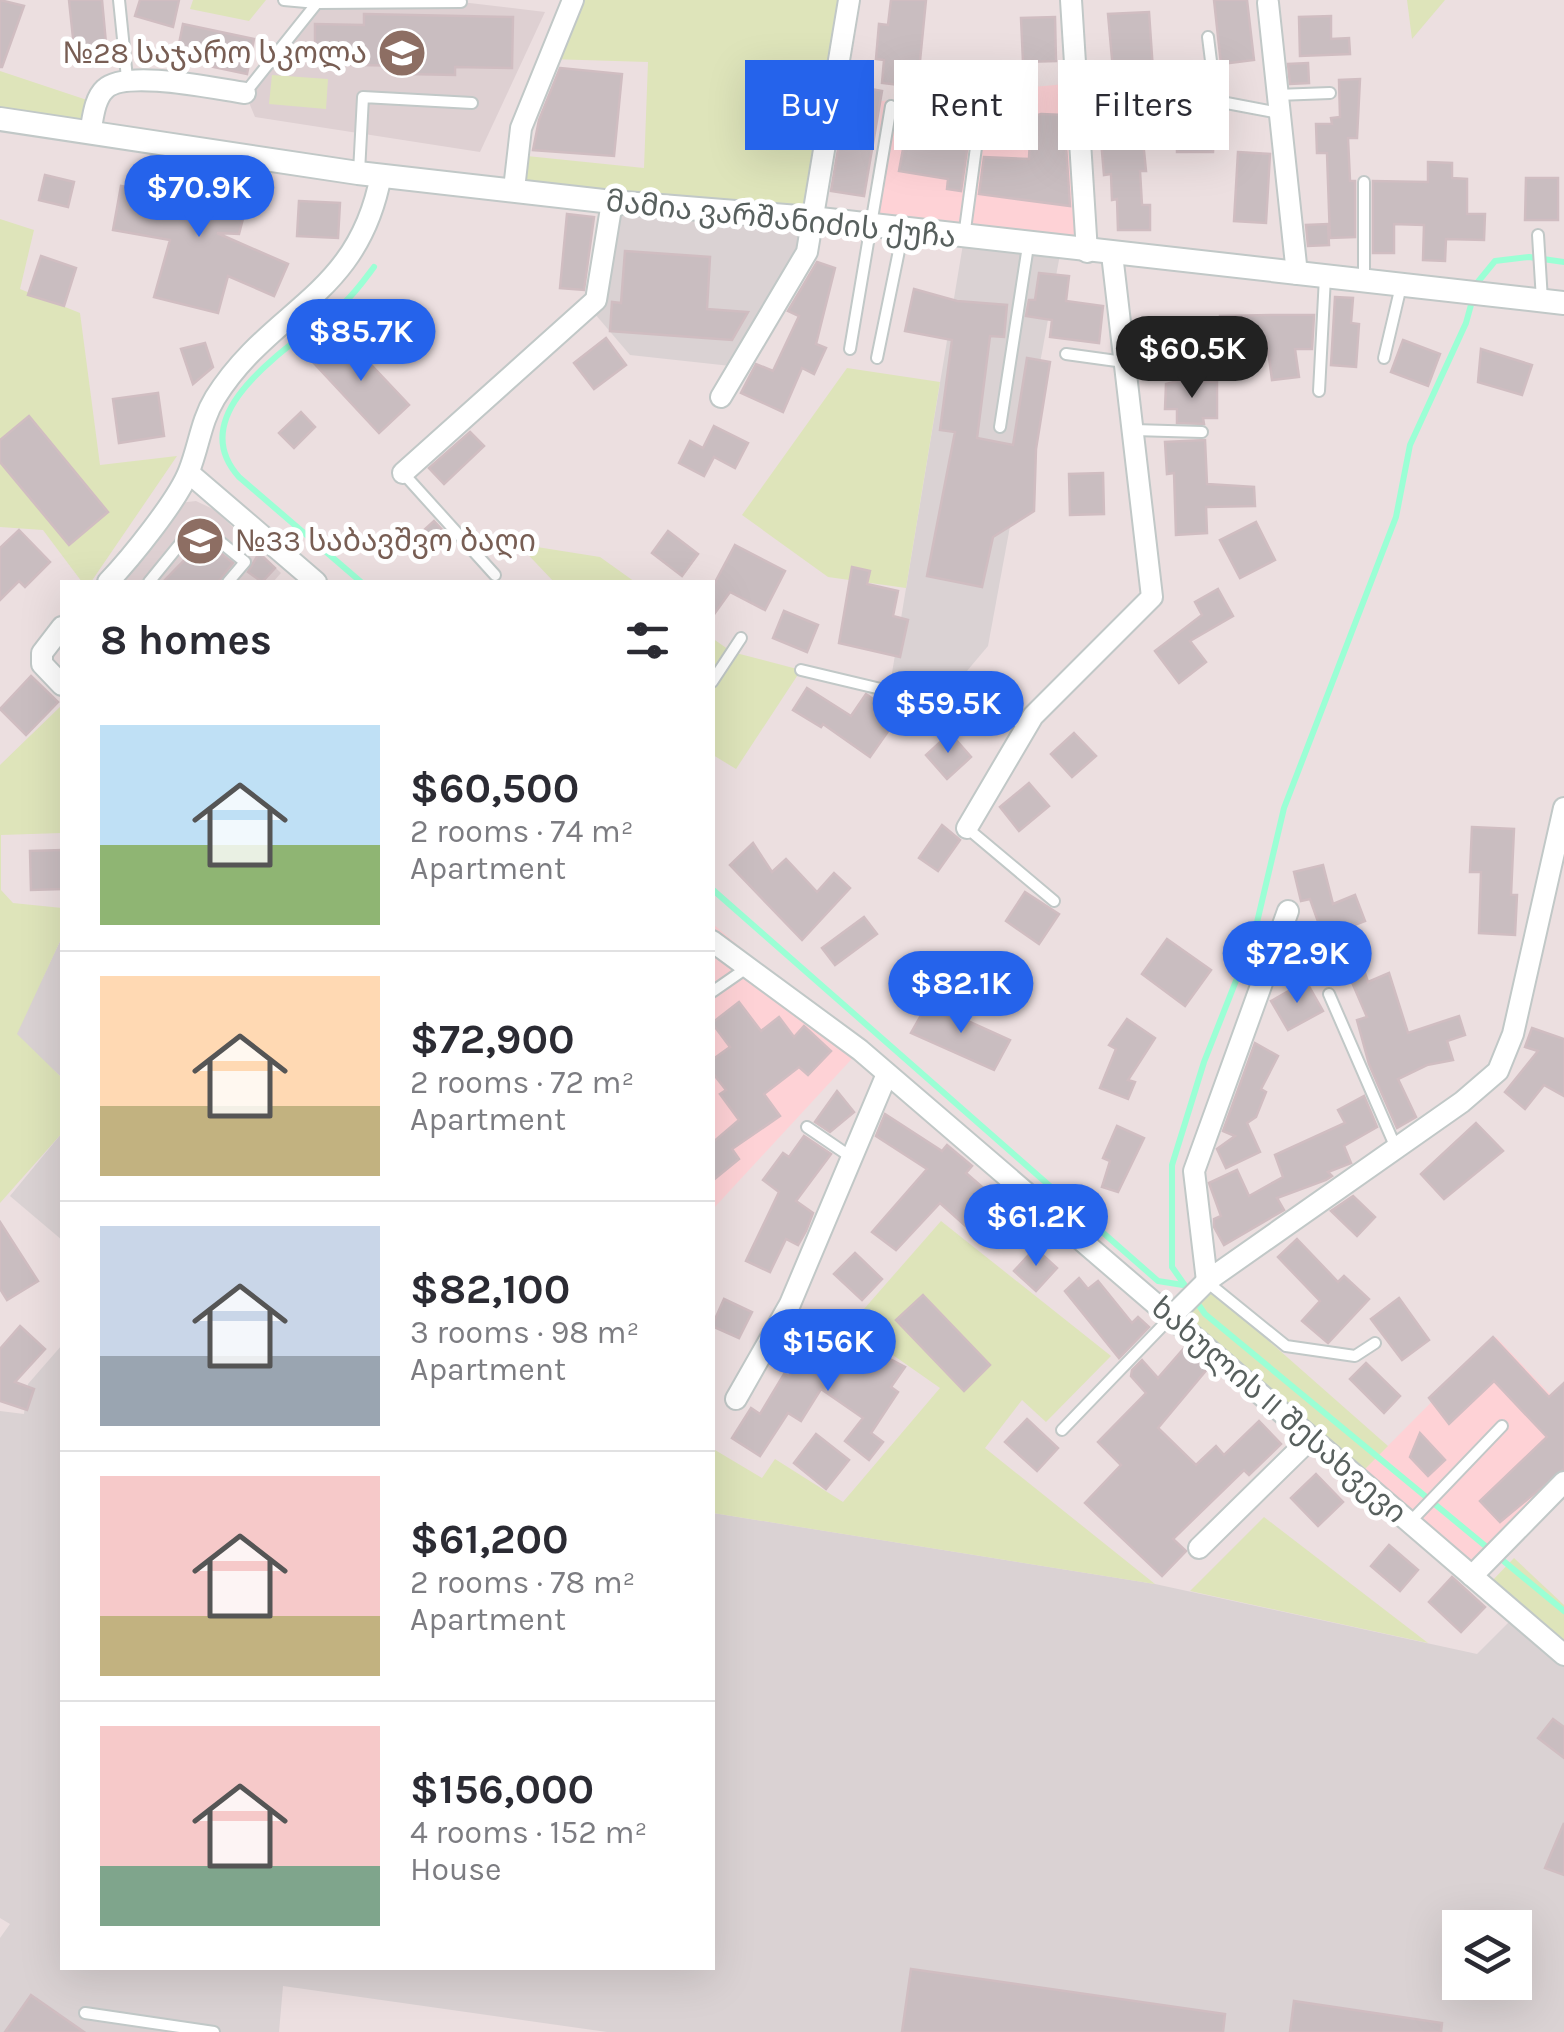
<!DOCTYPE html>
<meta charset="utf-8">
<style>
body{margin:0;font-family:Karla,"Noto Sans Georgian",sans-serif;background:#f7f7f7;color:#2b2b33;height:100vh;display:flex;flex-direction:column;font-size:38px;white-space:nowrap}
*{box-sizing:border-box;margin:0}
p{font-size:32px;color:#7c7c81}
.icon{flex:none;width:55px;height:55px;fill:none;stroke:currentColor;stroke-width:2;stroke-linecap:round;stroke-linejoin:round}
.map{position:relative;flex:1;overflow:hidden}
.drawer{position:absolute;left:60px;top:580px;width:655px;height:1390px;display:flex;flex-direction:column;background:#fff;border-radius:0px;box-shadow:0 10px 40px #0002}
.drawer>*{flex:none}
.banner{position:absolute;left:745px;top:60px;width:668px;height:90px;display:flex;gap:20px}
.controls{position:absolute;left:1442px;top:1910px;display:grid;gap:20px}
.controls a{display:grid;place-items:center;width:90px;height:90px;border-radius:0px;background:#fff;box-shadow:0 10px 40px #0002;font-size:50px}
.price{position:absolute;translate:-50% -85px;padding:0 22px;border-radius:35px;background:#2563eb;color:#fff;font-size:32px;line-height:65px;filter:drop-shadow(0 2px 5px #0008)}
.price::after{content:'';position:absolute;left:50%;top:60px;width:30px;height:22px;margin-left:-15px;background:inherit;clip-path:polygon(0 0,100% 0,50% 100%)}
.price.on{background:#222;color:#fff}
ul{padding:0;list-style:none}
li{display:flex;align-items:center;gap:30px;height:250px;padding:0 40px}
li+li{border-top:2px solid #e1e1e2}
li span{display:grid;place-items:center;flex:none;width:280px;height:200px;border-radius:0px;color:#555}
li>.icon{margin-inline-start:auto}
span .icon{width:120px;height:120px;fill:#fffc;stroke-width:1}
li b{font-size:42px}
h2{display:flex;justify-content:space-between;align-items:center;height:120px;padding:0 40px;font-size:42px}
.pill{padding:0 35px;border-radius:0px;background:#fff;box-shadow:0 10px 40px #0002;font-size:35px;line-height:90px}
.pill.on{background:#2563eb;color:#fff}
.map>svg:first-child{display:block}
</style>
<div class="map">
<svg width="1564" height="2032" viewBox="0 0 1564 2032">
<rect width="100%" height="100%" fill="#ecdfe0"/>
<g fill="#fed2d6">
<path d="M1077,83L1087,252L874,227L881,101Z"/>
<path d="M713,924L860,1050L713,1209Z"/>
<path d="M1496,1337L1564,1409V1482L1472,1576L1357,1477Z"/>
</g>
<g fill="#dad2d3" fill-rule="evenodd">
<path d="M612,202L811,218L807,252L740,367L630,355L589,307Z"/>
<path d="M964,238L1061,249L988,646L940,703L889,691Z"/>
<path d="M62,937V1078L16,1034Z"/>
<path d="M62,1133V1240L10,1196Z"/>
<path d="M62,1345V1968H712L713,1513L1155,1584L1477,1654L1517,1614L1564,1655V2032H607L283,1986L279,2032H0V1938L10,1924L0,1918V1411L24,1414L28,1384ZM1460,1928H1515V1982H1460Z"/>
</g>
<g fill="#ded0d2">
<path d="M461,2L545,12L480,152L255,117L245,93L317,3Z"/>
<path d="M196,501L215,510L281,573L273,582H121L179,503Z"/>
</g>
<g fill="#dee4ba">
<path d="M193,0H266L249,21L190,9Z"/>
<path d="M573,0H849L811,218L514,189L517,155L644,168L648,62L549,59Z"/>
<path d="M1407,0H1445L1412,39Z"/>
<path d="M0,71L96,103L90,133L0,119Z"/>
<path d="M272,75L328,79L326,109L269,104Z"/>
<path d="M0,219L34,230L20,289L80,313L100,465L177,456L91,582H82L43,530L0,527Z"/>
<path d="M847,368L940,382L906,588L828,577L742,515Z"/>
<path d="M518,544L600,557L635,582H554Z"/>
<path d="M712,638L732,652L801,670L736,769L713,755Z"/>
<path d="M62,705V833L1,835V890L13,903L62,908V937L17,1034L62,1078V1133L0,1203V765Z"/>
<path d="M941,1221L1111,1356L1046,1422L1022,1400L985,1448L1155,1584L713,1513L715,1450L762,1478L775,1459L843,1502L940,1388L850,1325Z"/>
<path d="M1204,1284L1388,1446L1357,1477L1171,1317Z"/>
<path d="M1264,1517L1428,1643L1190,1591Z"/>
<path d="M1514,1558L1564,1605V1646L1491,1582Z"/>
</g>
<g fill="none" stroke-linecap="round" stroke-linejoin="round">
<g stroke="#9bffd5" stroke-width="6">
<path d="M1564,262L1529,257L1495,261L1477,283L1466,323L1410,445L1396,517L1284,808L1254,935L1204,1062L1172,1165V1267L1205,1314L1564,1611"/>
<path d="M361,582L239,477C178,409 301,341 344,303C356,292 365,279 374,267"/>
<path d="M712,889L1158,1281L1183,1285"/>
</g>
</g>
<g fill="#c9bdc0" stroke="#d0bdc1" stroke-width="2.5">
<path d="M0,0L24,6L2,67H0Z"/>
<path d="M69,0H102L107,54L75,57Z"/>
<path d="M140,0H179L173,27L135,16Z"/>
<path d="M891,0H926L918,81L909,80V86L882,83L884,60L876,59L879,24L888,25Z"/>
<path d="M1214,0H1247L1254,60L1221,64Z"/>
<path d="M1149,12L1155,100H1139L1146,171H1140L1142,205H1150V230H1118L1117,199L1112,200L1111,174L1104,175L1100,128L1118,126L1108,14Z"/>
<path d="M364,14L513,17L512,68L455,67V75L407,74V66L315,64V24L364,25Z"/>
<path d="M1331,16V39L1349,38L1350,54L1300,56L1299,17Z"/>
<path d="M1055,17L1056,61L1023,62L1021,18Z"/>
<path d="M183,24L254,39L247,74L176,59Z"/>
<path d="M1308,63L1309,83L1290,84L1288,64Z"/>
<path d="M560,68L622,74L614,156L533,150L539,120Z"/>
<path d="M1360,79L1357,138H1348L1350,181H1355V237L1330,238L1327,153H1317L1316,124H1332L1331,118L1340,117L1339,80Z"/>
<path d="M849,85L882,91L864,196L831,191Z"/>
<path d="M1041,114L1064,115L1070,206L979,194L984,157L1029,159L1031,117Z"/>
<path d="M1177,125H1214L1213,152H1177Z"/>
<path d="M905,138L967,150L961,191L947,189L948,179L899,171Z"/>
<path d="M1238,152L1270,154L1266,223L1234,221Z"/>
<path d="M1428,162L1452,163V178L1467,179V214H1485L1484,240L1446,239L1445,261L1423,260L1424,225L1394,224V253H1373V181L1428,182Z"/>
<path d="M45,175L74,182L68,207L39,200Z"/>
<path d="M187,175L252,184L239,234L217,233L288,264L274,296L228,276L218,313L154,297L170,240L113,230L121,186L181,196Z"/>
<path d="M1526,178H1558V220H1525Z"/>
<path d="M299,201L340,203L338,238L297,236Z"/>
<path d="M567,214L594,217L584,290L560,288Z"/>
<path d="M1328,224L1329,245L1308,246L1306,225Z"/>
<path d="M625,251L710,257L707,309L748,312L732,340L610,331L612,302L621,303Z"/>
<path d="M41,256L76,268L64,306L28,295Z"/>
<path d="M817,262L835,268L816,344L826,348L814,374L802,368L783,412L741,393L756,364L773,371L799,316L788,311Z"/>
<path d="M1039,273L1069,276L1066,301L1103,306L1099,343L1050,337L1052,320L1026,316L1029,300H1035Z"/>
<path d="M914,289L957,301L1007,305L1004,337L990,336L977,438L1013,445L1027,358L1050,362L1036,449L1034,511L993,537L982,587L927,576L955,432L940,430L952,340L905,331Z"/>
<path d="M1335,297L1353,298L1351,323L1359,324L1356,367L1331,365Z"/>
<path d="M1271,315H1314L1312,349H1295L1299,377L1272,380L1267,342L1219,340L1220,316Z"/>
<path d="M342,334L409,405L379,433L313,362Z"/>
<path d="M606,338L626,365L594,389L574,363Z"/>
<path d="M1403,340L1440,354L1428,386L1391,372Z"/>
<path d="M205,343L213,367L193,384L181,349Z"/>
<path d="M1481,349L1532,365L1522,395L1478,382Z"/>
<path d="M1178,381L1217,382V418H1203L1204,424L1177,423V409H1165L1166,384Z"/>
<path d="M158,393L164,436L119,443L113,399Z"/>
<path d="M301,412L315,427L294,448L279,433Z"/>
<path d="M29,416L108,512L69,545L0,462V440Z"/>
<path d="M714,426L748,443L735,468L714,457L704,476L679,463L690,441L703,448Z"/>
<path d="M470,432L484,446L444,484L429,468Z"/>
<path d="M1205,440L1207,484L1254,487L1255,506L1206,507L1207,533L1176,535L1174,473L1167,474L1165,442Z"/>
<path d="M1103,473L1104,514L1070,515L1069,474Z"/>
<path d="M434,521L447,535L426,555L412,541Z"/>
<path d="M1256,522L1275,560L1240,578L1220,540Z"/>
<path d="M19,530L50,562L25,587L19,581L0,600V548Z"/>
<path d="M668,531L698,554L682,576L652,553Z"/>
<path d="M204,540L233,563L218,582H163Z"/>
<path d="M735,545L785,571L765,610L730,592L712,617V588Z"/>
<path d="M259,553L275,568L262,582L248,572Z"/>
<path d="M852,567L870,571L867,584L898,591L893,616L908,620L900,657L839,643Z"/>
<path d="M1218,589L1233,616L1190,641L1206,662L1179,683L1155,651L1202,615L1195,602Z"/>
<path d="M784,611L818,625L807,652L773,638Z"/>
<path d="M31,676L58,702L26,735L0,709Z"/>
<path d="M807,688L851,716L866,694L898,717L870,757L823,724L821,727L793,710Z"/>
<path d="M950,733L971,757L947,779L926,755Z"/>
<path d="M1074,733L1096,756L1072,777L1051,754Z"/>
<path d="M1029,783L1049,806L1019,831L1000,807Z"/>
<path d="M942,825L960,840L938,871L919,858Z"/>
<path d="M1472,827L1514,829L1511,895H1517L1515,935L1479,933L1481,872H1470Z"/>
<path d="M753,843L772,872L786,859L817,892L834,873L850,888L802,940L730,865Z"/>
<path d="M62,850V889L31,890L30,851Z"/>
<path d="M1323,865L1333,904L1355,895L1365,921L1349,927L1368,982L1389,973L1408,1033L1459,1016L1465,1035L1447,1041L1453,1060L1427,1065L1398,1079L1416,1117L1397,1128L1369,1064L1357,1020L1367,1017L1348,973L1318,984L1306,951L1326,944L1310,899L1301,901L1294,872Z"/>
<path d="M1025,892L1059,914L1039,944L1006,921Z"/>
<path d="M864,917L877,934L835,965L822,948Z"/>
<path d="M1167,939L1211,970L1185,1006L1142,974Z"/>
<path d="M1306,981L1323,1011L1288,1030L1271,1001Z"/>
<path d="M739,1002L761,1031L779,1017L794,1037L804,1026L831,1051L808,1075L799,1067L764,1094L780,1116L732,1149L739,1159L712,1181V1143L739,1120L720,1094L726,1090L712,1072V1060L730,1047L712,1023Z"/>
<path d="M928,1003L1010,1040L994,1070L911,1033Z"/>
<path d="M1127,1019L1155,1038L1128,1080L1135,1082L1128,1099L1100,1088L1116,1049L1109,1045Z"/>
<path d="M1532,1028L1564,1039V1096L1544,1085L1525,1109L1505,1092L1538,1051L1525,1047Z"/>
<path d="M1255,1043L1278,1056L1261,1089L1266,1092L1256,1117L1247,1123L1260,1152L1226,1168L1217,1149L1235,1136L1223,1131Z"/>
<path d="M837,1091L854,1112L830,1132L815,1122Z"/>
<path d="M1364,1096L1377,1127L1344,1146L1351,1163L1328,1172L1332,1176L1326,1180L1277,1198L1284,1210L1224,1245L1214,1227V1219L1221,1216L1209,1183L1237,1170L1249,1196L1283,1177L1275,1155L1345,1123L1338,1110Z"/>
<path d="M885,1114L942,1151L947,1145L972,1166L966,1173L996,1199L1003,1191L1025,1210L1004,1234L982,1214L969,1229L940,1203L896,1250L872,1232L927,1169L876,1136Z"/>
<path d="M1476,1123L1503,1151L1444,1199L1421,1174Z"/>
<path d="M1117,1126L1144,1138L1118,1192L1102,1187L1110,1161L1103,1158Z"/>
<path d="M804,1136L831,1154L796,1201L813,1213L806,1231L798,1245L786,1239L770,1272L746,1261L779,1192L763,1180L783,1153L789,1157Z"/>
<path d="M1353,1196L1375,1217L1357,1236L1331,1211Z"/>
<path d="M0,1222L38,1281L7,1300L0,1289Z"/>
<path d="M1297,1239L1338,1282L1344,1276L1369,1299L1328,1343L1302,1321L1320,1301L1278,1257Z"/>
<path d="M1035,1248L1057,1268L1036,1291L1014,1271Z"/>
<path d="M855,1253L882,1279L862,1300L834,1274Z"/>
<path d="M1079,1278L1088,1289L1098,1281L1132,1323L1138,1317L1149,1327L1119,1358L1065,1291Z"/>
<path d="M923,1295L990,1365L964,1391L896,1320Z"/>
<path d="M1399,1298L1429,1340L1402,1360L1371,1319Z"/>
<path d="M724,1299L752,1312L739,1338L712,1326Z"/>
<path d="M20,1326L45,1349L15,1382L34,1389L27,1410L0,1401V1349Z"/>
<path d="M811,1334L853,1357L869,1348L905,1367L891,1387L898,1392L871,1433L883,1442L869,1460L845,1441L863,1418L821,1389L801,1421L788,1413L760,1456L732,1438L751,1408L760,1414L784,1374L789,1376Z"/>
<path d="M1493,1337L1549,1397L1564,1383V1469L1500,1522L1480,1501L1547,1437L1494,1381L1449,1424L1429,1398Z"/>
<path d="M1185,1347L1208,1368L1158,1428L1196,1465L1216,1446L1224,1455L1259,1421L1281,1444L1249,1475L1244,1470L1173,1539L1186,1551L1162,1576L1085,1503L1121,1465L1098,1442L1146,1393L1131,1376L1132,1370L1142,1360L1158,1378Z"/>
<path d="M1366,1363L1400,1396L1384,1413L1350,1379Z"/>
<path d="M1027,1419L1058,1448L1037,1471L1005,1442Z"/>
<path d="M1420,1433L1445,1460L1428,1476L1410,1457Z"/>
<path d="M816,1434L849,1460L826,1489L794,1463Z"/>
<path d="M1316,1474L1343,1502L1318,1526L1291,1498Z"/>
<path d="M1389,1545L1418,1570L1400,1591L1371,1566Z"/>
<path d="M1452,1577L1485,1607L1461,1632L1429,1602Z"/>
<path d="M1553,1719L1564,1727V1758L1538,1738Z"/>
<path d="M1564,1823V1875L1545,1868Z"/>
<path d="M911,1969L1225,2014L1223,2032H902Z"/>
<path d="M31,1995L84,2032H5Z"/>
<path d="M1294,2001L1442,2023L1441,2032H1290Z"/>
</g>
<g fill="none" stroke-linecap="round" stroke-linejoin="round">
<g stroke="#c1c8c7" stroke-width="14">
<g id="service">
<path d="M119,0L127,78"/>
<path d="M284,0L317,3"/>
<path d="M1208,37L1216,101L1279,113"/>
<path d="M245,93L317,3L461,2"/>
<path d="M1277,95L1330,93"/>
<path d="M359,172L363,97L472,103"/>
<path d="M1538,235L1542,300"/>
<path d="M964,237L979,125L1010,128"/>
<path d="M1364,281V182"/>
<path d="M850,349L891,106"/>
<path d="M1066,354L1124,362"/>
<path d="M877,358L903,231"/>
<path d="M1384,358L1401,286"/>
<path d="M1319,391L1325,277"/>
<path d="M1000,427L1028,246"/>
<path d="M1134,430L1202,432"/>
<path d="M403,473L495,575"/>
<path d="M149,582L197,523L245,562L228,582"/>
<path d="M801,670L1028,724"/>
<path d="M712,682L741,638"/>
<path d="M967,828L1054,901"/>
<path d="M712,992L748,967"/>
<path d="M1329,994L1396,1148"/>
<path d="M807,1127L851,1157"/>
<path d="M1207,1282L1286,1346L1355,1356L1375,1343"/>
<path d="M1062,1430L1170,1318"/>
<path d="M1410,1522L1502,1426"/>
<path d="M85,2013L214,2032"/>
</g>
</g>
<g stroke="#c1c8c7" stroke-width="24">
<g id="minor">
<path d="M1071,0L1087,252"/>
<path d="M1268,3L1297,274"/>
<path d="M90,133C93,119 94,99 105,89C126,69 216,89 245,93"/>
<path d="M514,189L521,128L573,0"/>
<path d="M721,397L807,252L849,0"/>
<path d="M189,473L316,582"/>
<path d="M403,473L596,300L612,202"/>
<path d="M108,582C130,559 178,500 189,471C199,446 201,421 215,398C272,307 358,298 381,175"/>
<path d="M62,627L42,653V664L62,685"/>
<path d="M967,828L1033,716L1152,597L1112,254"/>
<path d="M712,941L860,1050L1564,1655"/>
<path d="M1207,1281L1194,1171L1288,911"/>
<path d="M1171,1317L1207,1281L1462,1102L1498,1071L1513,1034L1564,808"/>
<path d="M736,1399L790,1304L887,1074"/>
<path d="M1199,1548L1311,1438"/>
<path d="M1472,1576L1564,1482"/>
</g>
</g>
<g stroke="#c1c8c7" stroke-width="26">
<path id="tertiary" d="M0,119L358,173L612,202L811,218L1564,303"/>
</g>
<use href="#service" stroke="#fff" stroke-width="10"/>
<use href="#minor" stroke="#fff" stroke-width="20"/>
<use href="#tertiary" stroke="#fff" stroke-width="22"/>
</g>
<defs>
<g id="school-disc" transform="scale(2.5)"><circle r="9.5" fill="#8d6e63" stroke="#fff"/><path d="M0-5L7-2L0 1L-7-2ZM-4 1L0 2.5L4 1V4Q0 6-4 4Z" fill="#fff"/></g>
</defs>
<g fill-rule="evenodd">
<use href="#school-disc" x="402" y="53"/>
<use href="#school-disc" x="200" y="541"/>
</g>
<g text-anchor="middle" stroke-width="10" stroke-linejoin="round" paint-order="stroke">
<g font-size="30" fill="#785e54" stroke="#fff" text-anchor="end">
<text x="367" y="63">№28 საჯარო სკოლა</text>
<text x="235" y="551" text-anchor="start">№33 საბავშვო ბაღი</text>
</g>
<g font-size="30" fill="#58605e" stroke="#fff">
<text transform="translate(781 219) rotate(6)" y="10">მამია ვარშანიძის ქუჩა</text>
<text transform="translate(1279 1410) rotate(41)" y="10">ხახულის II შესახვევი</text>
</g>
</g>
</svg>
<div class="controls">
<a><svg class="icon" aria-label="layers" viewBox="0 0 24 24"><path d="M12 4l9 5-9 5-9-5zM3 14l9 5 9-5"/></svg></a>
</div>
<b class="price" style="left:199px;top:240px">$70.9K</b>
<b class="price" style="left:361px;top:384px">$85.7K</b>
<b class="price on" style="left:1192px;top:401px">$60.5K</b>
<b class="price" style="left:948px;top:756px">$59.5K</b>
<b class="price" style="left:1297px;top:1006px">$72.9K</b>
<b class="price" style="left:961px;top:1036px">$82.1K</b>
<b class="price" style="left:1036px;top:1269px">$61.2K</b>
<b class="price" style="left:828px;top:1394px">$156K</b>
<div class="banner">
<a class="pill on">Buy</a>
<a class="pill">Rent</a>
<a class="pill">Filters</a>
</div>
<section class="drawer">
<h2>8 homes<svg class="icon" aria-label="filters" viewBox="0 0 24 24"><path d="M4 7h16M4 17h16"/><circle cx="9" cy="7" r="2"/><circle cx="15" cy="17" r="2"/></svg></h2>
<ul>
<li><span style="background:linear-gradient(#bfe0f5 60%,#8fb573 0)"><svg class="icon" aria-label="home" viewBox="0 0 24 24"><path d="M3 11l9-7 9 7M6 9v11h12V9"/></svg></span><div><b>$60,500</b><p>2 rooms · 74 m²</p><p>Apartment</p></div></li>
<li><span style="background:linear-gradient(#ffd9b3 65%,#c2b280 0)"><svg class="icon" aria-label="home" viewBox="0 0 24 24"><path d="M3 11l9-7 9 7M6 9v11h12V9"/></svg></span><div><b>$72,900</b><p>2 rooms · 72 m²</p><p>Apartment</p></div></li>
<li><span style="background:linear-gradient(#c9d6e8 65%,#9aa5b1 0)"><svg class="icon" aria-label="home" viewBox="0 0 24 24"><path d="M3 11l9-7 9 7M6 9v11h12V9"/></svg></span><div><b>$82,100</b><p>3 rooms · 98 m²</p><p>Apartment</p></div></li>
<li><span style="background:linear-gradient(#f6c9c9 70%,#c2b280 0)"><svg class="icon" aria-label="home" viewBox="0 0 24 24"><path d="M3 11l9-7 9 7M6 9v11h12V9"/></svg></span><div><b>$61,200</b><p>2 rooms · 78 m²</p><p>Apartment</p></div></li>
<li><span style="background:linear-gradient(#f6c9c9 70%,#7fa58c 0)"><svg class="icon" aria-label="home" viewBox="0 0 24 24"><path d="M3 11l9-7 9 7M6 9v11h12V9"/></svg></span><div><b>$156,000</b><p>4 rooms · 152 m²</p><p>House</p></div></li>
</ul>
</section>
</div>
